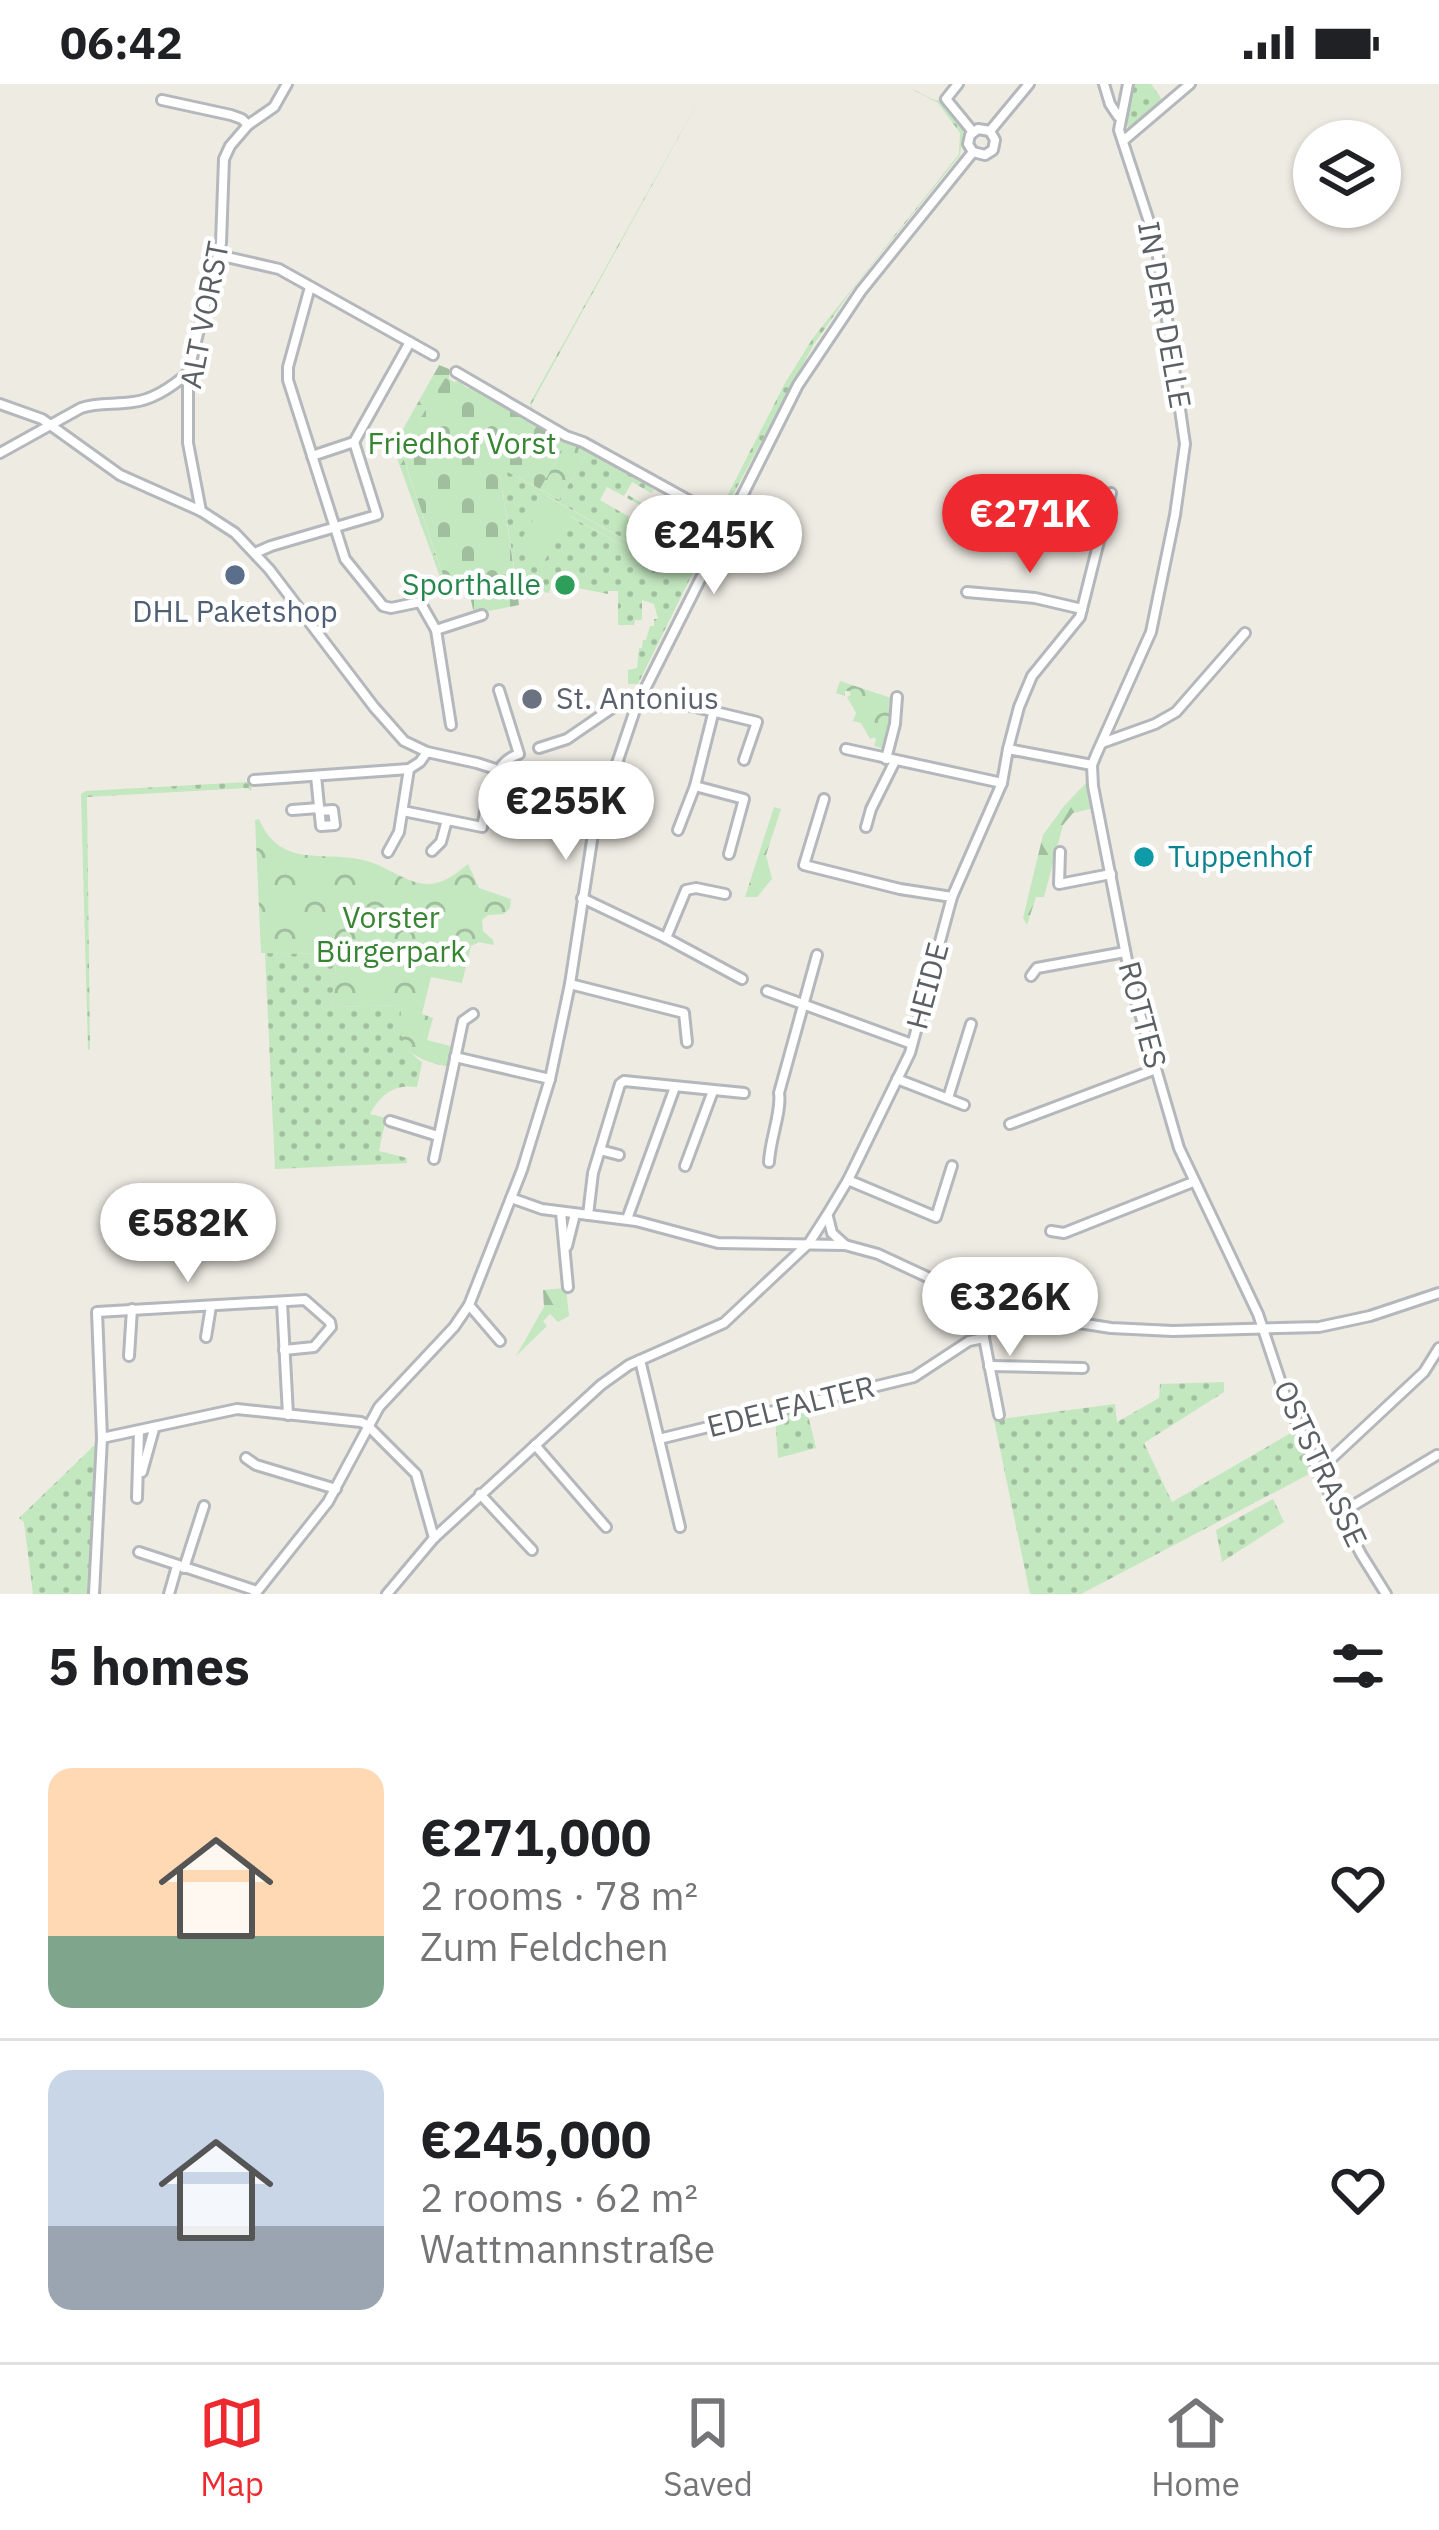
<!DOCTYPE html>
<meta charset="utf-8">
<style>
body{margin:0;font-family:"IBM Plex Sans",sans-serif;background:#f2f2f2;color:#202124;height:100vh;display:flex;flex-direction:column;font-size:45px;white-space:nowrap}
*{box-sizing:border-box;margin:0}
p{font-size:39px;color:#757577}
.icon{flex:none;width:66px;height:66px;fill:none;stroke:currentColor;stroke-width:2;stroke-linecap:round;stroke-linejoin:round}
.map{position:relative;height:1510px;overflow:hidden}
.details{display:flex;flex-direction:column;background:#fff;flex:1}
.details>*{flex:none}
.buttons{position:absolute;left:1293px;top:36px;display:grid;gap:24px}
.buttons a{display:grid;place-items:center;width:108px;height:108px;border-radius:50%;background:#fff;box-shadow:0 3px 9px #0004;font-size:60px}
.price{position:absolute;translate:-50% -102px;padding:0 27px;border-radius:42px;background:#fff;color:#222;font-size:39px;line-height:78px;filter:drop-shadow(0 3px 6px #0008)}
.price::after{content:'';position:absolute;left:50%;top:72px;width:36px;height:27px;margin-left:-18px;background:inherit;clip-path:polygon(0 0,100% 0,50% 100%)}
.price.on{background:#ee2a30;color:#fff}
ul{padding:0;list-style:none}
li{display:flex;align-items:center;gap:36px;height:300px;padding:0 48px}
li+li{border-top:3px solid #e0e0e0}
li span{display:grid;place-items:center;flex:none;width:336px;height:240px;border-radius:24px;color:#555}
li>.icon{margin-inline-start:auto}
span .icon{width:144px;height:144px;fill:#fffc;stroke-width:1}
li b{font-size:51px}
h2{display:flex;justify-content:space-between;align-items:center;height:144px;padding:0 48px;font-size:51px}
.status{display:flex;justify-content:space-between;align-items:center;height:84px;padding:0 60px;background:#fff;direction:ltr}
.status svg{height:33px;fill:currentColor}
.menu{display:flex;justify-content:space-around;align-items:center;height:168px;border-top:3px solid #e0e0e0;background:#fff;font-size:33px;color:#757577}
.menu a{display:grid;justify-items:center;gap:6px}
.menu .on{color:#ee2a30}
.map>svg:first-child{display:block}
</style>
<div class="status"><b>06:42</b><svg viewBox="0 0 49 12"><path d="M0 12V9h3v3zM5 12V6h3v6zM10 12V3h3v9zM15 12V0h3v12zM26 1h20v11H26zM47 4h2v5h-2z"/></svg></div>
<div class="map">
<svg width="1439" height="1510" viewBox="0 0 1439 1510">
<defs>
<pattern id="grass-dots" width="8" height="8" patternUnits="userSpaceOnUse" patternTransform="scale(3)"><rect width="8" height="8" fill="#c3e7bf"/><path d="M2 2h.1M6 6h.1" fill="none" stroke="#a1bf9f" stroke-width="1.8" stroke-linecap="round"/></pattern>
<pattern id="forest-firs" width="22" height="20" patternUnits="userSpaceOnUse" patternTransform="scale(3)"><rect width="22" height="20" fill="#c3e7bf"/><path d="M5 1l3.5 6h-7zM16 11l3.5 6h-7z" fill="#a1bf9f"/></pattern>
<pattern id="cemetery-stones" width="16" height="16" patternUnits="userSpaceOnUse" patternTransform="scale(3)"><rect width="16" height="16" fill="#c3e7bf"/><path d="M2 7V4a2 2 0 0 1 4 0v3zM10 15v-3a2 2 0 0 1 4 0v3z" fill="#a1bf9f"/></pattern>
<pattern id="park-crowns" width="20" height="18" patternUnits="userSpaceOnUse" patternTransform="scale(3)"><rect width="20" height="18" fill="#c3e7bf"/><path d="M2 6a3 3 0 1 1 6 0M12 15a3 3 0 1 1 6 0" fill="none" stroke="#a1bf9f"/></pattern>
</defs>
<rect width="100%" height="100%" fill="#eeebe3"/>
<g fill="url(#grass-dots)" fill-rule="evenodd">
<path d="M708,0L531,321L534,327L719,428L785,299L813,254L959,70L960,49L938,19L902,0L934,16L942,17L945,25L964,42L960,71L854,203L814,260L722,431L572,352L532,327L530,319Z"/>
<path d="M1135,0H1151L1163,17L1129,45L1125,39Z"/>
<path d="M568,356L638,393L654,406L651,409L632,398L624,412L607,403L600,416L638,438L646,424L627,414L628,411L650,424L632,458L646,465L650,457L659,462L657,466L672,475L676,471L690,479L704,456L699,450L709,448L715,436L716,442L638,600H628V586L637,584L639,564H642L643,556H646L650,542H654V535H658L654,520L642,516V536H635L634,541H618V507H608V510L578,504L579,496L554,491L549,509L517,503L500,389L508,388L559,416L588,368ZM547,412L671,481L669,487L569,432L541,483V473L519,461Z"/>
<path d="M248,698L252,701L251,707L247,704L87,713L90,965L88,966L81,710L86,707Z"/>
<path d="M265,869L337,870L332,923L403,921C397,943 402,965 422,978L417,1003C394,1000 381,1010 370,1030L386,1034L379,1067L407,1074V1079L275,1085Z"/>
<path d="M1224,1298V1308L1144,1359L1172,1418L1296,1346L1315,1387L1081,1510H1030L994,1336L1115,1320L1117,1338L1159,1314L1160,1300Z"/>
<path d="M806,1323L816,1364L778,1374L775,1331Z"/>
<path d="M102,1354L93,1510H33L24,1438L19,1434Z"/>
<path d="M1273,1415L1284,1438L1222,1478L1216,1446Z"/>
</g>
<g fill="url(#forest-firs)">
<path d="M439,281L449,285V295L446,294L401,367L443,492L440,493L393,363Z"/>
<path d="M1087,698L1094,724L1073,729L1063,741L1044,813H1036L1027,841L1023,834L1043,751L1064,722Z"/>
<path d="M774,723L781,725L766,771L772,795L757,813H745Z"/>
<path d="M566,1204L569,1232L558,1238L550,1230L543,1237L547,1242L516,1272L544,1223L543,1206Z"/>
</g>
<path fill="url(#cemetery-stones)" d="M446,293L454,298L459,297L467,304L474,303L568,357L540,405L508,388L500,390L519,521L474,530L466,493L445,497L401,366Z"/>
<g fill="url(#park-crowns)">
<path d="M568,357L588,368L559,416L540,405Z"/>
<path d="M840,597L891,614L892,640L884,665L874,662L876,656L875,653L870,655L861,639L853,637L856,629L847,613L851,611L849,607H845V612L836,609Z"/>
<path d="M259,735C282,789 330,763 373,779C390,785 408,799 426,800C442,801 456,790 468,780L479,804L511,815L510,824L504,830L488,831L482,836L483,847L493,856L494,861L479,858L471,862L462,899L431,893L422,930L433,934L427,956L454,963L450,983C409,975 395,964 402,921L332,923L337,870L261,869L255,736Z"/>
</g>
<path fill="#c3e7bf" d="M546,412L672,482L669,487L570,432L541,483L537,481L540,473L518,461L536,430L532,427L538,417L542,419Z"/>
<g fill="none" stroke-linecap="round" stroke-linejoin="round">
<g stroke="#b4b7bb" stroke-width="14">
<g id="minor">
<path d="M958,0L946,15L973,48"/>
<path d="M1104,0L1110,20L1118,32"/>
<path d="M1128,0L1119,46L1156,159L1185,360L1175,431L1151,548L1096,671L1092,681L1093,702L1132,902L1179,1064L1258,1230L1286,1314L1318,1387L1361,1470L1386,1510"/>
<path d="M162,16L231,31L242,35L248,41"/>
<path d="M990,47L1029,0"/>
<path d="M1123,57L1190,0"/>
<path d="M973,68L985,71L993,66L995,56L990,47"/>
<path d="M973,68L968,60L970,51L978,45L990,47"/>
<path d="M218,171L279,185L433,271"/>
<path d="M310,203L288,283V296L345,475L383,522L391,524L420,518L436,546L482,531"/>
<path d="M456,288L566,352L583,358L728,438"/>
<path d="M0,320L42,335L120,391L201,427L235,449L269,485L374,623L404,657L427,668L477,679L511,690L593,750"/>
<path d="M0,369L81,324C98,318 115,321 133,318C153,316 173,302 188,289"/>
<path d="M312,372L354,358L410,258"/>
<path d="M201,427L188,359V289L221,159L224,75L230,62L248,41L274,23L287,0"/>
<path d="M255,469L271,462L377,431L354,358"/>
<path d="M967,508L1035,514L1082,525"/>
<path d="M436,546L451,641"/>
<path d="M1102,659L1155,640L1176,628L1245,549"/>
<path d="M539,664L567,655L621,618L642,610L757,638L744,676"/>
<path d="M846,665L1002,699"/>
<path d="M1008,665L1019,623L1032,592L1080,533L1111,409"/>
<path d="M886,675L895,640L897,613"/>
<path d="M316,692L321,742L335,741L333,726L319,727"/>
<path d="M254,696L409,685L420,678L427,668"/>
<path d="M695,702L744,715L729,770"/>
<path d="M824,715L804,781L900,805L952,813"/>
<path d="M292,726L319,724"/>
<path d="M403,727L482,743C488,717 490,679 519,670L499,606"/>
<path d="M866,743L871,725L895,677"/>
<path d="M678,746L695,702L714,626"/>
<path d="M432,767L441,758L447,736"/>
<path d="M388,768L399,748L409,685"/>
<path d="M1060,768L1059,800L1111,790"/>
<path d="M582,814L666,854L742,895"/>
<path d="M666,854L686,806L696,804L725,810"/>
<path d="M1031,892L1037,884L1125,868"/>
<path d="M570,900L684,929L687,958"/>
<path d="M767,907L912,960"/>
<path d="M455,973L550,995"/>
<path d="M897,995L964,1021"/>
<path d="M948,1014L971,940"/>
<path d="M390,1037L438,1052"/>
<path d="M1010,1040L1156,985"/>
<path d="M600,1066L619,1071"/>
<path d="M434,1075L463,937L473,930"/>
<path d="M769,1078C770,1055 782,1027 779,1009L817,871"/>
<path d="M685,1082L713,1007"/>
<path d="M848,1096L936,1133L952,1082"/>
<path d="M511,1114L542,1125L636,1137L718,1159L845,1161L878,1170L953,1205L1015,1229L1111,1244L1173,1247L1319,1243L1370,1232L1439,1209"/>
<path d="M561,1128L568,1203"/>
<path d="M588,1131L593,1089L620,1000L624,997L744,1009"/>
<path d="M828,1133L832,1149L844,1160"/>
<path d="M627,1135L675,1003"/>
<path d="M1051,1147L1064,1149L1193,1098"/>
<path d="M567,1162L575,1130"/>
<path d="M282,1218L288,1331"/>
<path d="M985,1219L984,1254L999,1331"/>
<path d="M469,1221L500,1257"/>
<path d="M206,1253L211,1222"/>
<path d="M129,1272L132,1225"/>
<path d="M640,1276L680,1443"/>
<path d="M989,1282L1083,1284"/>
<path d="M102,1354L97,1228L305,1216L330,1238L331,1243L314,1263L284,1266"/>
<path d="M659,1355L914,1293L969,1257L984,1254"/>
<path d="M535,1361L606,1443"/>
<path d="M246,1374L256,1381L336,1405"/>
<path d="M1318,1387L1424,1288L1439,1264"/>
<path d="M142,1388L154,1345"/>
<path d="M480,1410L532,1466"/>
<path d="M137,1414L139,1347"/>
<path d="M1339,1430L1437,1371"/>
<path d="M139,1468L257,1507"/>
<path d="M184,1484L204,1422"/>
<path d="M94,1510L102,1354L237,1325L361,1338L367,1341L416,1390L434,1454"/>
<path d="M169,1510L177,1482"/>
<path d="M255,1510L328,1418L379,1323L454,1243L469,1221L522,1086L550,995L570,900L593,750L636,623L798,301L861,207L973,68"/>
<path d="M387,1510L434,1454L601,1301L629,1281L724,1239L809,1159L827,1131L848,1096L910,969L952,813L1002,699L1008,665L1092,681"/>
</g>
</g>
<use href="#minor" stroke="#fff" stroke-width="8"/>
</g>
<circle fill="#5c6f8a" stroke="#fff" stroke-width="4.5" cx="235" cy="491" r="12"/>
<circle fill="#2e9e5b" stroke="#fff" stroke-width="4.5" cx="565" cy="501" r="12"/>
<circle fill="#6b7280" stroke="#fff" stroke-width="4.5" cx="532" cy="615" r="12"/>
<circle fill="#0f9aa8" stroke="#fff" stroke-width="4.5" cx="1144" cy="773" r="12"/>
<g text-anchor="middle" stroke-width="9" stroke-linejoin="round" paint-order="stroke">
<g font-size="30" fill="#5b6064" stroke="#fff">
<text transform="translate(205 231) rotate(-79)" y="10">ALT VORST</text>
<text transform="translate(1164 231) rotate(80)" y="10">IN DER DELLE</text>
<text transform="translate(928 902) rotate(-75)" y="10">HEIDE</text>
<text transform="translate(1142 931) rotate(75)" y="10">ROTTES</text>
<text transform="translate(791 1323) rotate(-14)" y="10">EDELFALTER</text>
<text transform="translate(1320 1380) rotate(65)" y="10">OSTSTRASSE</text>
</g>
<g font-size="30" fill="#378532" stroke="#fff">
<text x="462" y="370">Friedhof Vorst</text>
<text x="391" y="844">Vorster<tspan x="391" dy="34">Bürgerpark</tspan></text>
</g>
<g font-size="30" fill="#27864d" stroke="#fff" text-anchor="end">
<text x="541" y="511">Sporthalle</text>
</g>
<g font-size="30" fill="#4e5e75" stroke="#fff">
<text x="235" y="538">DHL Paketshop</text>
</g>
<g font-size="30" fill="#5b616d" stroke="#fff" text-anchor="start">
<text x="556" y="625">St. Antonius</text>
</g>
<g font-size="30" fill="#0d838f" stroke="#fff" text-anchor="start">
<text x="1168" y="783">Tuppenhof</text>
</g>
</g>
</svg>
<div class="buttons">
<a><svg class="icon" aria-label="layers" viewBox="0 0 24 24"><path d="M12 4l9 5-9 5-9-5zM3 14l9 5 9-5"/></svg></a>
</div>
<b class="price on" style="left:1030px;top:492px">€271K</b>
<b class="price" style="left:714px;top:513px">€245K</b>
<b class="price" style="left:566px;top:779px">€255K</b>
<b class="price" style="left:188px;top:1201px">€582K</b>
<b class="price" style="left:1010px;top:1275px">€326K</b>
</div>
<section class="details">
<h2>5 homes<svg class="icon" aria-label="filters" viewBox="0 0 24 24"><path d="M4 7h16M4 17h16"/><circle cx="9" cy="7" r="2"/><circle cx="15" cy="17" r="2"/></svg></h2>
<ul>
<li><span style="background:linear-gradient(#ffd9b3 70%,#7fa58c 0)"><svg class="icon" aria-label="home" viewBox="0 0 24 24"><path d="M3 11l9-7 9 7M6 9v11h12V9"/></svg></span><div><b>€271,000</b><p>2 rooms · 78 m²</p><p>Zum Feldchen</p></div><svg class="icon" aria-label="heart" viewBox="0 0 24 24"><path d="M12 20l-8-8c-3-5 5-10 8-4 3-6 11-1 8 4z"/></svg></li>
<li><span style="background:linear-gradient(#c9d6e8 65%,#9aa5b1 0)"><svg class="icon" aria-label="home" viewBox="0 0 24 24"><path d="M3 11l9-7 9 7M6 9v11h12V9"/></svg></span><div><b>€245,000</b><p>2 rooms · 62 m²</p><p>Wattmannstraße</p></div><svg class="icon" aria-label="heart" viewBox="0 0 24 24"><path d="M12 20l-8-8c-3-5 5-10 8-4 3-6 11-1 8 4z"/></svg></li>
</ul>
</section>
<nav class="menu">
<a class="on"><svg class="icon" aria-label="map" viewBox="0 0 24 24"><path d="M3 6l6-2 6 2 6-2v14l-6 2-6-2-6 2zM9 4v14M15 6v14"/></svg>Map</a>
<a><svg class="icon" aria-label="saved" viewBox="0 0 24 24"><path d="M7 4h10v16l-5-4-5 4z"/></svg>Saved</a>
<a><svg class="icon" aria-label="home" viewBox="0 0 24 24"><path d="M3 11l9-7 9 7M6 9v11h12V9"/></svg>Home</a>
</nav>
